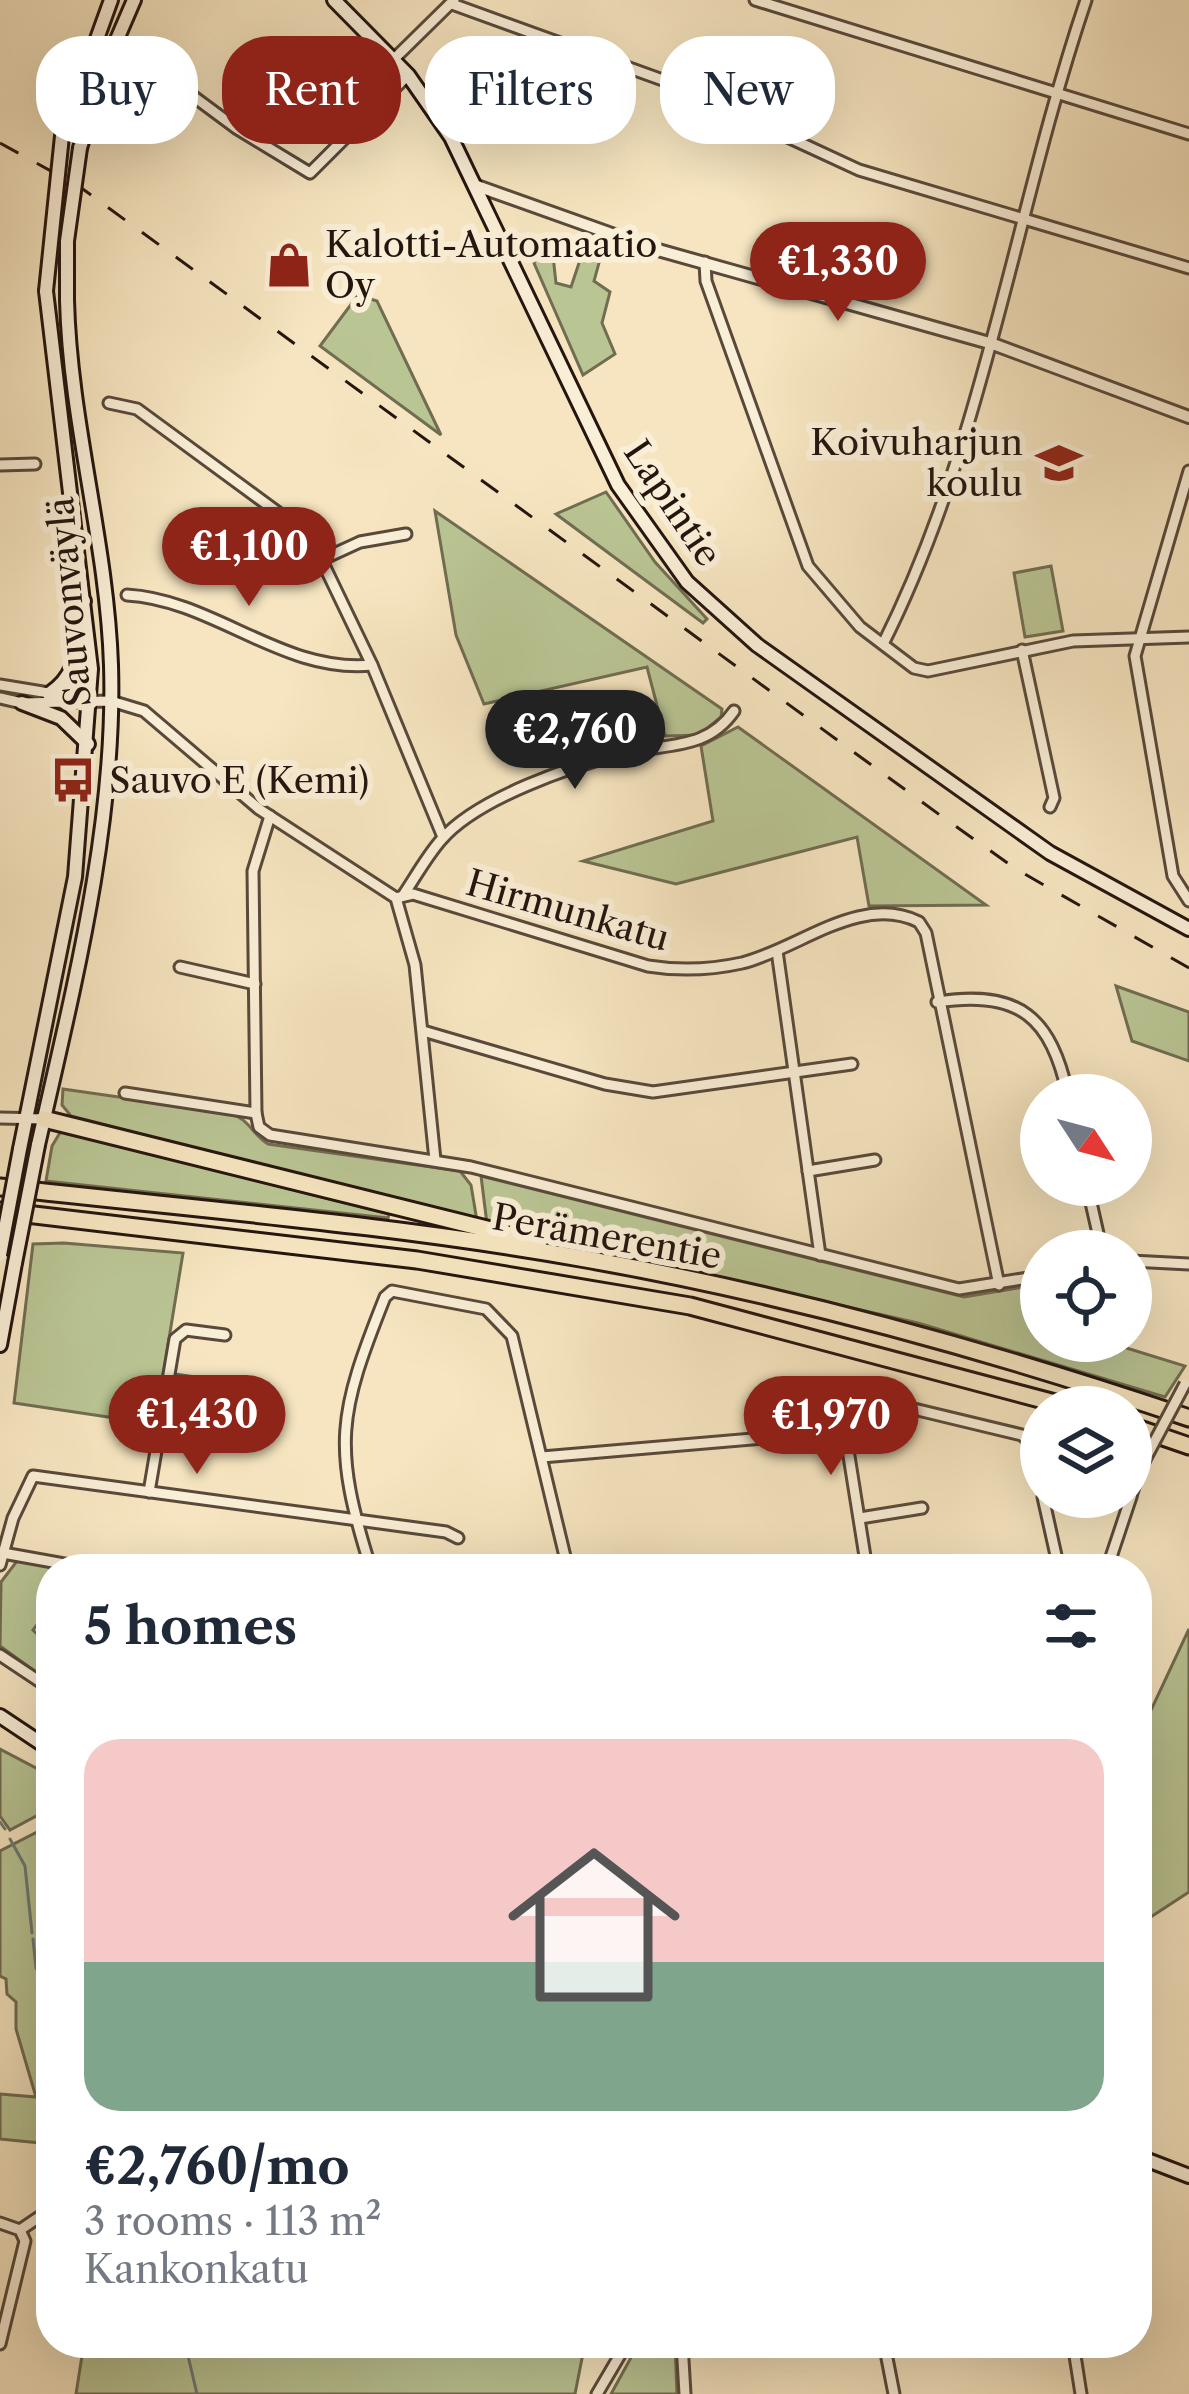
<!DOCTYPE html>
<meta charset="utf-8">
<style>
body{margin:0;font-family:"Libre Caslon Text",serif;background:#f6f6f7;color:#1f2937;height:100vh;display:flex;flex-direction:column;font-size:45px;white-space:nowrap}
*{box-sizing:border-box;margin:0}
p{font-size:39px;color:#747a83}
.icon{flex:none;width:66px;height:66px;fill:none;stroke:currentColor;stroke-width:2;stroke-linecap:round;stroke-linejoin:round}
.map{position:relative;flex:1;overflow:hidden}
.side{position:absolute;left:36px;top:1554px;width:1116px;height:804px;display:flex;flex-direction:column;background:#fff;border-radius:48px;box-shadow:0 12px 48px #0002}
.side>*{flex:none}
.hud{position:absolute;left:36px;top:36px;width:1119px;height:108px;display:flex;gap:24px}
.needle{width:78px;rotate:126deg}
.tools{position:absolute;left:1020px;top:1074px;display:grid;gap:24px}
.tools a{display:grid;place-items:center;width:132px;height:132px;border-radius:50%;background:#fff;box-shadow:0 12px 48px #0002;font-size:60px}
.price{position:absolute;translate:-50% -102px;padding:0 27px;border-radius:42px;background:#8f2418;color:#fff;font-size:39px;line-height:78px;filter:drop-shadow(0 3px 6px #0008)}
.price::after{content:'';position:absolute;left:50%;top:72px;width:36px;height:27px;margin-left:-18px;background:inherit;clip-path:polygon(0 0,100% 0,50% 100%)}
.price.on{background:#222;color:#fff}
ul{padding:0;list-style:none}
li{display:grid;align-content:center;gap:24px;height:636px;padding:0 48px}
li span{display:grid;place-items:center;height:372px;border-radius:36px;color:#555}
li>.icon{margin-inline-start:auto}
span .icon{width:216px;height:216px;fill:#fffc;stroke-width:1}
li b{font-size:51px}
h2{display:flex;justify-content:space-between;align-items:center;height:144px;padding:0 48px;font-size:51px}
.pill{padding:0 42px;border-radius:48px;background:#fff;box-shadow:0 12px 48px #0002;font-size:42px;line-height:108px}
.pill.on{background:#8f2418;color:#fff}
.map>svg:first-child{display:block}
</style>
<div class="map">
<svg width="1189" height="2394" viewBox="0 0 1189 2394">
<rect width="100%" height="100%" fill="#f6e5c0"/>
<filter id="stains"><feTurbulence type="fractalNoise" baseFrequency=".00167" numOctaves="4"/><feColorMatrix values="0 0 0 0 .2 0 0 0 0 .09 0 0 0 0 .02 0 0 0 .5 -.17"/></filter>
<radialGradient id="worn" r=".72"><stop offset=".6" stop-color="#630" stop-opacity="0"/><stop offset="1" stop-color="#630" stop-opacity=".3"/></radialGradient>
<g fill="#bac594" stroke="#706d52" stroke-width="3">
<path d="M584,248L602,252L594,281L610,292L602,323L615,354L583,375L534,263L538,253L553,256L556,283L571,287Z"/>
<path d="M358,295L377,301L441,435L320,346Z"/>
<path d="M606,492L655,562L707,619L703,623L556,514Z"/>
<path d="M435,511L722,709L721,717L699,735L665,736L647,667L484,704L456,635Z"/>
<path d="M1051,566L1063,631L1025,637L1014,573Z"/>
<path d="M738,727L986,905L869,906L857,837L676,884L583,861L713,821L701,746Z"/>
<path d="M1116,986L1189,1012V1061L1132,1041Z"/>
<path d="M63,1089L230,1113C249,1119 252,1134 268,1144L460,1171L471,1185L477,1221L71,1116L62,1105Z"/>
<path d="M61,1131L389,1214L388,1218L46,1181L52,1146Z"/>
<path d="M481,1176L964,1297L1030,1286L1041,1341H1104L1185,1366L1165,1397L918,1323L487,1224Z"/>
<path d="M64,1243L183,1253L155,1424L14,1403L33,1244Z"/>
<path d="M175,1374L269,1388L261,1441L167,1426Z"/>
<path d="M17,1561L68,1569H51V1606L33,1630L51,1647V1683L0,1646L1,1582Z"/>
<path d="M1189,1629V1892L1137,1926V1740Z"/>
<path d="M0,1749L51,1776V1808L10,1830L0,1816Z"/>
<path d="M51,1825V2144L0,2139V2094L36,2097L16,2029V2002L7,1994L6,1979L0,1976V1851Z"/>
<path d="M84,2343H585L575,2394H76Z"/>
<path d="M639,2343H675L677,2394H611Z"/>
</g>
<g fill="none" stroke-linecap="round" stroke-linejoin="round">
<g stroke="#6e7a75" stroke-width="3">
<path d="M0,1822L5,1829"/>
<path d="M10,1839L25,1866L32,1933"/>
<path d="M33,1939L36,1968L51,1990"/>
<path d="M185,2343L197,2394"/>
</g>
<g stroke="#59493b" stroke-width="15">
<g id="minor">
<path d="M755,0L1189,134"/>
<path d="M452,4L671,83L859,170L1189,268"/>
<path d="M143,59L236,128L310,173L408,75"/>
<path d="M394,59L454,0"/>
<path d="M705,262L706,281L808,566L860,627L914,668L928,671L1073,641L1189,637"/>
<path d="M109,403L137,409L310,536L372,665L443,837"/>
<path d="M0,465L35,464"/>
<path d="M1189,471L1135,656L1173,876L1189,901"/>
<path d="M323,559L360,542L406,534"/>
<path d="M127,595C214,600 283,674 372,665"/>
<path d="M883,644C985,441 1014,213 1086,0"/>
<path d="M1022,650L1054,798L1050,807"/>
<path d="M0,685L85,699"/>
<path d="M0,698L22,703L111,701L144,711L259,809L396,898L415,965L435,1160"/>
<path d="M270,816L253,871L256,1113L259,1127L270,1135L471,1167L959,1289L1041,1276"/>
<path d="M404,894C416,876 427,856 441,840C477,798 573,765 626,753C668,743 707,750 734,711"/>
<path d="M396,898L413,894L648,966C679,971 710,970 742,963C799,949 860,893 919,922L926,933L999,1285"/>
<path d="M777,951L820,1255"/>
<path d="M180,967L255,984"/>
<path d="M937,1002C1020,989 1051,1018 1068,1095"/>
<path d="M423,1031L605,1084L653,1092L852,1064"/>
<path d="M125,1093L256,1113"/>
<path d="M0,1118L44,1119"/>
<path d="M808,1171L875,1160"/>
<path d="M1087,1185L1102,1251"/>
<path d="M1131,1261L1189,1264"/>
<path d="M542,1457L845,1431"/>
<path d="M149,1492L175,1339L186,1330L225,1335"/>
<path d="M1131,1496L1140,1469"/>
<path d="M1043,1497L1059,1569"/>
<path d="M860,1518L922,1508"/>
<path d="M3,1553L92,1569"/>
<path d="M0,1565L13,1518L33,1476L446,1532L458,1538"/>
<path d="M371,1569C332,1445 338,1415 385,1297L392,1291L486,1309L512,1336L568,1569"/>
<path d="M846,1569L867,1567"/>
<path d="M867,1569L845,1431L848,1408L860,1396L1022,1435L1033,1446L1041,1487"/>
<path d="M1107,1569L1131,1497"/>
<path d="M0,1655L51,1689"/>
<path d="M0,2223L20,2230L25,2241L0,2344"/>
<path d="M20,2230L51,2209"/>
<path d="M682,2343L685,2394"/>
<path d="M884,2343L894,2394"/>
<path d="M1073,2343L1081,2394"/>
<path d="M597,2394L627,2343"/>
</g>
</g>
<g stroke="#59493b" stroke-width="16">
<path id="tertiary" d="M477,186L651,248L993,344L1189,417"/>
</g>
<g stroke="#25150f" stroke-width="18">
<g id="secondary">
<path d="M334,0L408,75L451,137L618,485L687,582L757,645L1050,853L1189,929"/>
<path d="M62,136L111,0"/>
<path d="M80,148L106,65L134,0"/>
<path d="M49,694C91,665 66,634 84,601"/>
<path d="M22,703L61,718L88,744"/>
<path d="M38,1145C73,990 116,824 111,665C107,542 70,423 67,300"/>
<path d="M20,1149L75,877L91,669L46,291"/>
<path d="M0,1345L15,1263"/>
<path d="M0,1716L51,1750"/>
<path d="M1137,2156L1189,2176"/>
</g>
</g>
<g stroke="#25150f" stroke-width="21">
<g id="motorway">
<path d="M44,1119L539,1242"/>
<path d="M0,1187C193,1209 388,1224 580,1258C786,1294 991,1351 1189,1418"/>
<path d="M0,1211L417,1260L690,1306L1070,1407"/>
<path d="M1131,1426L1189,1446"/>
</g>
</g>
<use href="#minor" stroke="#f9eed6" stroke-width="9"/>
<use href="#tertiary" stroke="#f9eed6" stroke-width="10"/>
<use href="#secondary" stroke="#f9eed6" stroke-width="12"/>
<use href="#motorway" stroke="#f6e5c0" stroke-width="15"/>
<path stroke="#25150f" stroke-width="3" stroke-dasharray="21 21" stroke-linecap="butt" d="M0,143L80,187L944,818L1016,869L1189,968"/>
<g stroke="#59493b" stroke-width="15" stroke-linecap="butt">
<path id="minor-bridge" d="M1140,1469L1185,1384"/>
</g>
<g stroke="#25150f" stroke-width="18" stroke-linecap="butt">
<g id="secondary-bridge">
<path d="M46,291L62,136"/>
<path d="M67,300V241L80,148"/>
<path d="M0,1255L20,1149"/>
<path d="M15,1263L38,1145"/>
</g>
</g>
<use href="#minor-bridge" stroke="#f9eed6" stroke-width="9"/>
<use href="#secondary-bridge" stroke="#f9eed6" stroke-width="12"/>
</g>
<defs>
<g id="shop-bare" transform="scale(3.6)"><path d="M-5-2.5h2.3a2.7 3.5 0 0 1 5.4 0H5L5.5 6h-11ZM-1.5-2.5h3a1.5 2.3 0 0 0-3 0Z" fill="#8f2418" stroke="#f9eed6" stroke-width="2.5" paint-order="stroke"/></g>
<g id="school-bare" transform="scale(3.6)"><path d="M0-5L7-2L0 1L-7-2ZM-4 1L0 2.5L4 1V4Q0 6-4 4Z" fill="#8f2418" stroke="#f9eed6" stroke-width="2.5" paint-order="stroke"/></g>
<g id="bus-bare" transform="scale(3.6)"><path d="M-5-6H5V4H4V6H2V4H-2V6H-4V4H-5ZM-3.5-4V0h7V-4ZM-3.5 1.2v1.5H-2V1.2ZM2 1.2v1.5H3.5V1.2Z" fill="#8f2418" stroke="#f9eed6" stroke-width="2.5" paint-order="stroke"/></g>
</defs>
<g fill-rule="evenodd">
<use href="#shop-bare" x="289" y="265"/>
<use href="#school-bare" x="1059" y="463"/>
<use href="#bus-bare" x="73" y="780"/>
</g>
<g text-anchor="middle" stroke-width="12" stroke-linejoin="round" paint-order="stroke">
<g font-size="36" fill="#25150f" stroke="#f9eed6" text-anchor="start">
<text x="325" y="257">Kalotti-Automaatio<tspan x="325" dy="41">Oy</tspan></text>
<text x="1023" y="455" text-anchor="end">Koivuharjun<tspan x="1023" dy="41">koulu</tspan></text>
<text x="109" y="793">Sauvo E (Kemi)</text>
</g>
<g font-size="36" fill="#25150f" stroke="#f9eed6">
<text transform="translate(673 503) rotate(56)" y="13">Lapintie</text>
<text transform="translate(69 602) rotate(-95)" y="13">Sauvonväylä</text>
<text transform="translate(568 910) rotate(16)" y="13">Hirmunkatu</text>
<text transform="translate(607 1236) rotate(10)" y="13">Perämerentie</text>
</g>
</g>
<rect width="100%" height="100%" filter="url(#stains)"/>
<rect width="100%" height="100%" fill="url(#worn)"/>
</svg>
<div class="tools">
<a><svg class="needle" viewBox="-14 -14 28 28"><path d="M0-13l5 13h-10z" fill="#e53935"/><path d="M0 13l5-13h-10z" fill="#747a83"/></svg></a>
<a><svg class="icon" aria-label="locate" viewBox="0 0 24 24"><circle cx="12" cy="12" r="6"/><path d="M12 2v4M12 18v4M2 12h4M18 12h4"/></svg></a>
<a><svg class="icon" aria-label="layers" viewBox="0 0 24 24"><path d="M12 4l9 5-9 5-9-5zM3 14l9 5 9-5"/></svg></a>
</div>
<b class="price" style="left:838px;top:324px">€1,330</b>
<b class="price" style="left:249px;top:609px">€1,100</b>
<b class="price on" style="left:575px;top:792px">€2,760</b>
<b class="price" style="left:197px;top:1477px">€1,430</b>
<b class="price" style="left:831px;top:1478px">€1,970</b>
<div class="hud">
<a class="pill">Buy</a>
<a class="pill on">Rent</a>
<a class="pill">Filters</a>
<a class="pill">New</a>
</div>
<section class="side">
<h2>5 homes<svg class="icon" aria-label="filters" viewBox="0 0 24 24"><path d="M4 7h16M4 17h16"/><circle cx="9" cy="7" r="2"/><circle cx="15" cy="17" r="2"/></svg></h2>
<ul>
<li><span style="background:linear-gradient(#f6c9c9 60%,#7fa58c 0)"><svg class="icon" aria-label="home" viewBox="0 0 24 24"><path d="M3 11l9-7 9 7M6 9v11h12V9"/></svg></span><div><b>€2,760/mo</b><p>3 rooms · 113 m²</p><p>Kankonkatu</p></div></li>
</ul>
</section>
</div>
